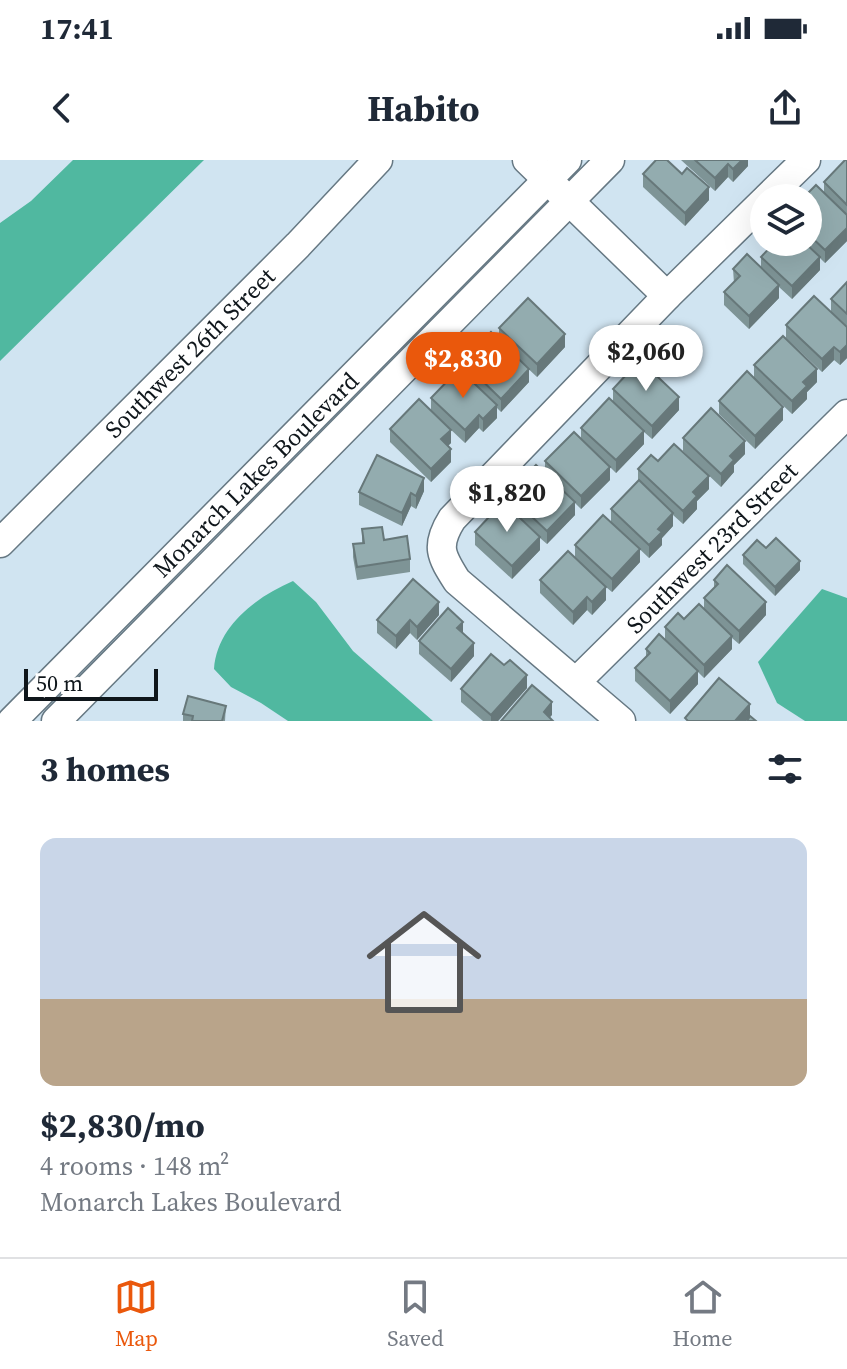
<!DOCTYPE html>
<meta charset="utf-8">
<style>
body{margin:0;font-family:"Source Serif 4",serif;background:#f6f6f7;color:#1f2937;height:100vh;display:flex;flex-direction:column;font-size:30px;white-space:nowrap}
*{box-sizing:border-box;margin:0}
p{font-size:26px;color:#747a83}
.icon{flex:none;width:44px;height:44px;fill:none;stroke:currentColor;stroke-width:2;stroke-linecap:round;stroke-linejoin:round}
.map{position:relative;height:561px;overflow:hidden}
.side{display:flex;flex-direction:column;background:#fff;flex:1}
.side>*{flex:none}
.buttons{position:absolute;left:750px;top:24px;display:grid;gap:16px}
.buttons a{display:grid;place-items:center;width:72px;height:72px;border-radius:50%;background:#fff;box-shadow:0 8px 32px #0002;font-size:40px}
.scale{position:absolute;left:24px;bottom:20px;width:134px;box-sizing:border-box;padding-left:8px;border:4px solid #0f161b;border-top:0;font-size:22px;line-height:28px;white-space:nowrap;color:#0f161b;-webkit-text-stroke:6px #fff;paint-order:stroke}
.price{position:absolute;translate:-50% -68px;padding:0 18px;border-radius:28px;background:#fff;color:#222;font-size:26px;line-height:52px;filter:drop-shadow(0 2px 4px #0008)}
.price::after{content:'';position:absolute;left:50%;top:48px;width:24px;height:18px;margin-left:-12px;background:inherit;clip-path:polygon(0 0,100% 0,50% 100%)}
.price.selected{background:#ea580c;color:#fff}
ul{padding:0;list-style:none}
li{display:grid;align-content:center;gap:16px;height:424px;padding:0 40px}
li+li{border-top:2px solid #e0e1e3}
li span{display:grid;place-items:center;height:248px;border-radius:16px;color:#555}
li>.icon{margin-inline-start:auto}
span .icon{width:144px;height:144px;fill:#fffc;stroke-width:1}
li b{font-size:34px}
h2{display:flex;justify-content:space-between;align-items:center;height:96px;padding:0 40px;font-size:34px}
.status{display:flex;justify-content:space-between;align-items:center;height:56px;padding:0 40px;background:#fff;direction:ltr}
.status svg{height:22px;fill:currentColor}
header{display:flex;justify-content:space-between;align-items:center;height:104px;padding:0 40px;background:#fff;font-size:36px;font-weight:700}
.tab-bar{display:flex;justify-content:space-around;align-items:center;height:112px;border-top:2px solid #e0e1e3;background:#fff;font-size:22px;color:#747a83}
.tab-bar a{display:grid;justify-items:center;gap:4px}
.tab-bar .selected{color:#ea580c}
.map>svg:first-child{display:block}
</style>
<div class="status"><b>17:41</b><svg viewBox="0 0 49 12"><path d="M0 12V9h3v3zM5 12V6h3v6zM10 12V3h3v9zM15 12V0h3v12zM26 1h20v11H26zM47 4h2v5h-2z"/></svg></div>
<header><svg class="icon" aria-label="back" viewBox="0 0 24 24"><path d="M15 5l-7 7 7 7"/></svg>Habito<svg class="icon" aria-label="share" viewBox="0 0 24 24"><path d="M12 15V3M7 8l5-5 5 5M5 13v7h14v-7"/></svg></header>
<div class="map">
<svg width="847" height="561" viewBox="0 0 847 561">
<rect width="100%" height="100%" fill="#d0e4f1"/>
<g fill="#50b8a0">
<path d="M73,0H204L0,201V63L31,41Z"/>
<path d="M293,421L316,442L353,491L433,561H288L261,543L231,527L214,509C217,466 256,437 293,421Z"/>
<path d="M822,429L847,438V561H805L777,543L758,502Z"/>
</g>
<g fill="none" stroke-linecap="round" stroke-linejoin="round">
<g stroke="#667883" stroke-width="31">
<g id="minor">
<path d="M527,0L667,136"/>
<path d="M767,38L806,0"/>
<path d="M0,383L298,85L378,0"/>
<path d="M576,522L847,254"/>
<path d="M12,561L567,0"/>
<path d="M56,561L610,0"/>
<path d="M621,561L457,421C441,396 435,386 452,359L667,136L764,41"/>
</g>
</g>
<use href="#minor" stroke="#fff" stroke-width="28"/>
</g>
<g fill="#7e9496">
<path d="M681,0H748V6L733,22L728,17L715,31Z"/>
<path d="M847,0V81L825,103L820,98V110L792,139L779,127V138L749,169L724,145V132L734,123L733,109L761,108V97L775,82H808V38L824,32V22Z"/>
<path d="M643,14L709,40L685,66L643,27Z"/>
<path d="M847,122V198L840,205L834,200L822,212L786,178V165L831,152V139Z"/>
<path d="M499,168L565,187L537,217L521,202L529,222L501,252L497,248V258L483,272L479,268L465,283L431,251V238L462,212V201L499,181Z"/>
<path d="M754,205L817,222L807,232V239L792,254L754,218Z"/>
<path d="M613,229L679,250L652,279L644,272V284L616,313L610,307V320L581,349L575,343V355L547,384L540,378V390L512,419L475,385V372L513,351V339L515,337V327L545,313V301L581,279V268L613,242Z"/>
<path d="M719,241L783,260L755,289L719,254Z"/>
<path d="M390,269L451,283L448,286L451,302L431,322L390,282Z"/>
<path d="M683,278L745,294L734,305V312L721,327L683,291Z"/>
<path d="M658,301L709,329L697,341V349L683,364L673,355V366L662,378V385L649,398L611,362V349L638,321V309Z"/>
<path d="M424,331L416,349L411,346L402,366L359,345V332Z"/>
<path d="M362,369L384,380L410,399V412L357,420L353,397V384L362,383Z"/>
<path d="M575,385L640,402L612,432L606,427V440L592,455L587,450L573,465L540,433V420L575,398Z"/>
<path d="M766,388L800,410L775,436L743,404V395Z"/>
<path d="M714,420L766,455L739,484L732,478V489L704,518L698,512V524L670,554L635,521V508L646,497V489L665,480V467L684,459L704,449V438L714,428Z"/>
<path d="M439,455L417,480L410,473L396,489L377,473V460Z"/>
<path d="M463,474L474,496L451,522L419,494V481Z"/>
<path d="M504,505L527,528L498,561H483L461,542V529Z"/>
<path d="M226,546L225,561H183V554Z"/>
</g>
<g fill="#67787a">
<path d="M742,0H748V6L733,22V9Z"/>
<path d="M728,4V17L715,31V18Z"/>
<path d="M709,27V40L685,66V53Z"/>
<path d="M847,68V81L825,103V90Z"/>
<path d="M820,97V110L792,139V126Z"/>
<path d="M779,125V138L749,169V156Z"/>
<path d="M565,174V187L537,217V204Z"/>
<path d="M847,185V198L840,205V192Z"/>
<path d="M834,187V200L822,212V199Z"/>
<path d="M529,209V222L501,252V239Z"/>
<path d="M817,209V222L807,232V239L792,254V241L803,222Z"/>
<path d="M679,237V250L652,279V266Z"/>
<path d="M497,245V258L483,272V259Z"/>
<path d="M783,247V260L755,289V276Z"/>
<path d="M479,255V268L465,283V270Z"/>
<path d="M451,270V283L441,292V279Z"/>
<path d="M644,271V284L616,313V300Z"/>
<path d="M745,281V294L734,305V312L721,327V314L730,296Z"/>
<path d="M451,289V302L431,322V309Z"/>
<path d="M610,307V320L581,349V336Z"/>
<path d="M709,316V329L697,341V349L683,364V351L693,332Z"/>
<path d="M424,318V331L416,349V336Z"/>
<path d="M411,333V346L402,366V353Z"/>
<path d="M575,342V355L547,384V371Z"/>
<path d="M673,353V366L662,378V385L649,398V385L658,369Z"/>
<path d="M540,377V390L512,419V406Z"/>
<path d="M640,389V402L612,432V419Z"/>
<path d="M800,401V410L775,436V427Z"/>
<path d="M606,427V440L592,455V442Z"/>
<path d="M587,437V450L573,465V452Z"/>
<path d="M439,442V455L417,480V467Z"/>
<path d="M766,442V455L739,484V471Z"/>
<path d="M410,460V473L396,489V476Z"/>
<path d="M463,462V475L457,468Z"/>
<path d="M732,476V489L704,518V505Z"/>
<path d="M474,483V496L451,522V509Z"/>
<path d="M698,511V524L670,554V541Z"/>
<path d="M527,515V528L498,561H491V555Z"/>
<path d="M552,542V555L547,561L544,552Z"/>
<path d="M750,544V557L746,561H735Z"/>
</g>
<g fill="#93acaf" stroke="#67787a" stroke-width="2">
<path d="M656,0H667L682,14L687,8L709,27L685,53L643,14Z"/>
<path d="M695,0H742L733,9L728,4L715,18Z"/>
<path d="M845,0H847V45L824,22Z"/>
<path d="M816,25L847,55V68L825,90L808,74V38H803Z"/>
<path d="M775,82H804L820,97L792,126L761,97Z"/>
<path d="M747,94L779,125L749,156L724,132L740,116L733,109Z"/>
<path d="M847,122V154L831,139Z"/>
<path d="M814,136L847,167V185L840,192L834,187L822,199L786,165Z"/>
<path d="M528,138L565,174L537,204L499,168Z"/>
<path d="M491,172L529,209L501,239L462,201Z"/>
<path d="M783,176L817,209L803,222L807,226L792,241L754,205Z"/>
<path d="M640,200L679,237L652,266L613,229Z"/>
<path d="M459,209L497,245L483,259L479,255L465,270L431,238Z"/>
<path d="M747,211L783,247L755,276L719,241Z"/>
<path d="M609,238L644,271L616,300L581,268Z"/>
<path d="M419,239L451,270L441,279L451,289L431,309L390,269Z"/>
<path d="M711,248L745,281L730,296L734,300L721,314L683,278Z"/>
<path d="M574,272L610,307L581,336L545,301Z"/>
<path d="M674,284L709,316L693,332L697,336L683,351L638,309L651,295L658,301Z"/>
<path d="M377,295L424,318L416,336L411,333L402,353L359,332Z"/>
<path d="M536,305L575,342L547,371L513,339L520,331L515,327Z"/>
<path d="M639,320L673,353L658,369L662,372L649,385L611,349Z"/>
<path d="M503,342L540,377L512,406L475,372Z"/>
<path d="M603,355L640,389L612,419L575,385Z"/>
<path d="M382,367L384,380L407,376L410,399L357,407L353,384L364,383L362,369Z"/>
<path d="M776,378L800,401L775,427L743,395L757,380L766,388Z"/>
<path d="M568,391L606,427L592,442L587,437L573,452L540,420Z"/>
<path d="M727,405L766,442L739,471L704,438L718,424L714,420Z"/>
<path d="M413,419L439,442L417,467L410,460L396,476L377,460Z"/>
<path d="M699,444L732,476L704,505L665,467L678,453L684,459Z"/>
<path d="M448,448L463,462L457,468L474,483L451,509L419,481Z"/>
<path d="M659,474L698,511L670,541L635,508L650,493L646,489Z"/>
<path d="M491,494L504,505L510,500L527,515L491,555L461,529Z"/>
<path d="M719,518L750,544L735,561H688L685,558Z"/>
<path d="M532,525L552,542L544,552L553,561H501Z"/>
<path d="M188,536L226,546L222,561H192L193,556L183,554Z"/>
<path d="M750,556L756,561H747Z"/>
</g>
<g text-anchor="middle" stroke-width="6" stroke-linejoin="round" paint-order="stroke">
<g font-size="24" fill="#0f161b" stroke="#fff">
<text transform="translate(190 193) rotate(-45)" y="8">Southwest 26th Street</text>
<text transform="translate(256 315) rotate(-45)" y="8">Monarch Lakes Boulevard</text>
<text transform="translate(712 388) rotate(-45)" y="8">Southwest 23rd Street</text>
</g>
</g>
</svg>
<div class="buttons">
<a><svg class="icon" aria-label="layers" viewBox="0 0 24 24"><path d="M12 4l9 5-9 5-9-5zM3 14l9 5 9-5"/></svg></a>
</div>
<div class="scale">50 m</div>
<b class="price" style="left:646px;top:233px">$2,060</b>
<b class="price selected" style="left:463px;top:240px">$2,830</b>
<b class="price" style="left:507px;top:374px">$1,820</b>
</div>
<section class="side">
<h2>3 homes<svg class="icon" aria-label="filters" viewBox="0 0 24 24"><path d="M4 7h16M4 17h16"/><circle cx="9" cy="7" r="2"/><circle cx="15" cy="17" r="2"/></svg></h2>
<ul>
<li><span style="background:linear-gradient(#c9d6e8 65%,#b9a48a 0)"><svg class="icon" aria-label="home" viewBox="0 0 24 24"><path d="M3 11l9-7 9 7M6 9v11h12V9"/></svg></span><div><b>$2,830/mo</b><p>4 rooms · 148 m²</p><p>Monarch Lakes Boulevard</p></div></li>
</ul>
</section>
<nav class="tab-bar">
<a class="selected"><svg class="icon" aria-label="map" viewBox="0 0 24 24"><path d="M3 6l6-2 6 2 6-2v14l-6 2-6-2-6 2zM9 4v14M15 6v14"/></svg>Map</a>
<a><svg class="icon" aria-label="saved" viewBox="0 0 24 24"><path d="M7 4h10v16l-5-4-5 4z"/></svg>Saved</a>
<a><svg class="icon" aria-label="home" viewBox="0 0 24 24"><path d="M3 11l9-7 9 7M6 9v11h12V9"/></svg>Home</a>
</nav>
